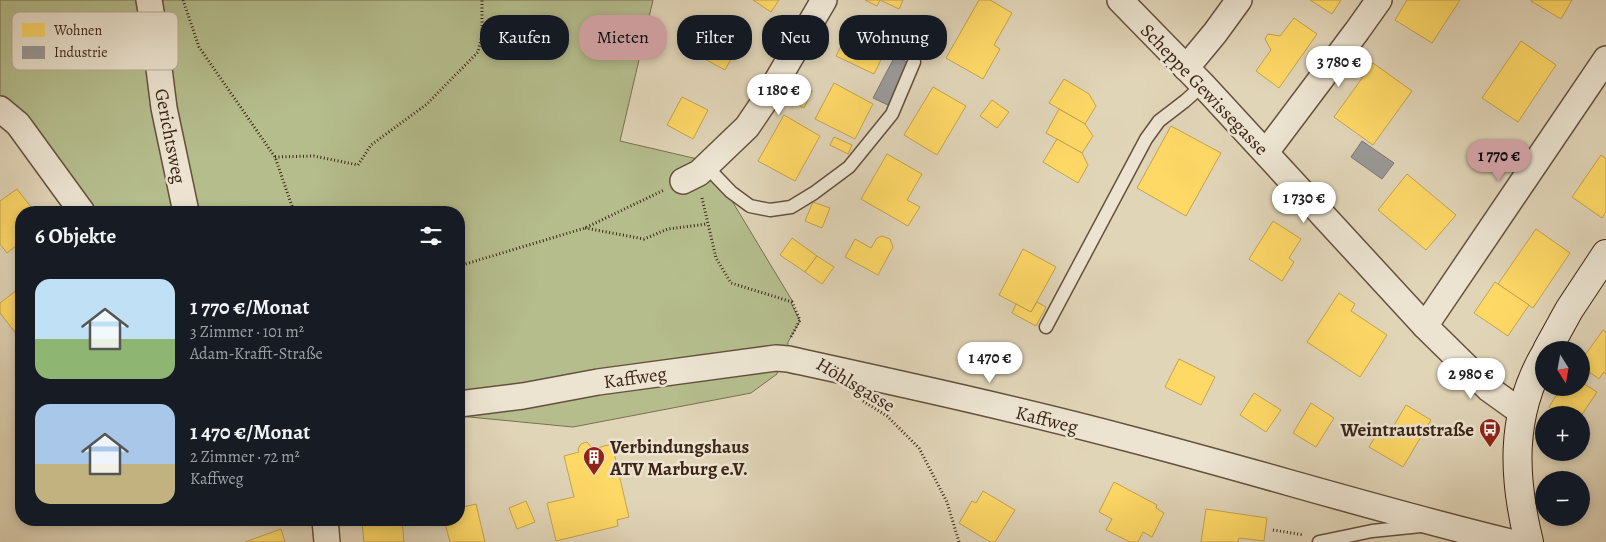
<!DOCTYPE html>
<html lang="de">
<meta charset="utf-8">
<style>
body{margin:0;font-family:Alegreya,serif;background:#20242c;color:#f1f3f6;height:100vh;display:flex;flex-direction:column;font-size:19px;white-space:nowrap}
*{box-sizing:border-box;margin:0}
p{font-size:16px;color:#9ea1a6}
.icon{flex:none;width:28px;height:28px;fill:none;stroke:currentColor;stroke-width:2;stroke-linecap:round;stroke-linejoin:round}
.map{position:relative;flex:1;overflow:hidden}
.sheet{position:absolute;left:15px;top:206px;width:450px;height:320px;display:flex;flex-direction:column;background:#171b24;border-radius:20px;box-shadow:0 2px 8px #0003}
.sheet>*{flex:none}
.banner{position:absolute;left:480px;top:15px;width:475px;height:45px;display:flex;gap:10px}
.needle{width:32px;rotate:169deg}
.controls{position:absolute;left:1535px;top:341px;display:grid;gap:10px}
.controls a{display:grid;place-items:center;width:55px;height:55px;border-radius:50%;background:#171b24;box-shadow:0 2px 8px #0003;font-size:25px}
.price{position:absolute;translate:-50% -42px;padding:0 11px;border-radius:18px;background:#fff;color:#222;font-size:16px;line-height:32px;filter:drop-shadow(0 1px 2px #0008)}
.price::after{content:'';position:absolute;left:50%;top:30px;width:15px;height:11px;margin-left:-8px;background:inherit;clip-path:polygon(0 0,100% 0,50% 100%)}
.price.active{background:#c59692;color:#111}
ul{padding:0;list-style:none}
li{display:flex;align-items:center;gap:15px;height:125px;padding:0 20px}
li span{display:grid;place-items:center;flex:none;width:140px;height:100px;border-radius:15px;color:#555}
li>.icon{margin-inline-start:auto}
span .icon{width:60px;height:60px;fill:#fffc;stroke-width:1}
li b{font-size:21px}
h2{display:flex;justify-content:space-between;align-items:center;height:60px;padding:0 20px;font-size:21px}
.pill{padding:0 18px;border-radius:20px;background:#171b24;box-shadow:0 2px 8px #0003;font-size:18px;line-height:45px}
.pill.active{background:#c59692;color:#111}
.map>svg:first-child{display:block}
</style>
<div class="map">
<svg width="1606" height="542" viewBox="0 0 1606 542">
<rect width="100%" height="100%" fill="#e1d5b8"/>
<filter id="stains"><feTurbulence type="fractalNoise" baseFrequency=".004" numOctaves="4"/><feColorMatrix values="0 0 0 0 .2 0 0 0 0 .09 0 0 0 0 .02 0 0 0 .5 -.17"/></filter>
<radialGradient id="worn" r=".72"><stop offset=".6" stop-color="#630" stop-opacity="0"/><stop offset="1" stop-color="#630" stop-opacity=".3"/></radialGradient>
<path fill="#b5bd8d" stroke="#787152" d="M0,0H653L620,141L706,161L729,196L793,302L791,303L800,321L788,342L787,359L778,364L777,374L751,393L573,427L459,416V212H88L0,100Z"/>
<g fill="#ffd966" stroke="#c4a34e">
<path d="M753,0H779L771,12Z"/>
<path d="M865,0H903L899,9L880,0L877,6Z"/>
<path d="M979,0H990L1012,13L994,45L1000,49L983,79L946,58Z"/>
<path d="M1310,0H1341L1332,14Z"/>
<path d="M1407,0H1460L1432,43L1395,20Z"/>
<path d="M1531,0H1572L1561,19L1531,1Z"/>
<path d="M710,16L744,35L725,70L690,51Z"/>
<path d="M856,17L893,35L874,74L836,56Z"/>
<path d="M1294,18L1317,34L1279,88L1256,71L1271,50L1265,39L1268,34L1280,36Z"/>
<path d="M1521,41L1556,65L1518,122L1482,98Z"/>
<path d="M1373,63L1412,91L1373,145L1334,117Z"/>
<path d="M1064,79L1089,94L1096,106L1085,124L1049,103Z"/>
<path d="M792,82L812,91L804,108L785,98Z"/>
<path d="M834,83L873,104L855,139L815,119Z"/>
<path d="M933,87L966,106L937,155L904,135Z"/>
<path d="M682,97L708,110L693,139L667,125Z"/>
<path d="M992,100L1009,112L997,128L980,116Z"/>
<path d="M1059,109L1085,124L1093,136L1082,153L1046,133Z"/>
<path d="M784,115L820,136L795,181L758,161Z"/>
<path d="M1171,126L1221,153L1186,216L1137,188Z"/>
<path d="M834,137L852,145L848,154L830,145Z"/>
<path d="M1057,139L1082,153L1088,165L1078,183L1043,162Z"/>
<path d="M887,154L922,174L907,200L920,207L908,226L861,199Z"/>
<path d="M1601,155L1606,159V212L1602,218L1572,197Z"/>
<path d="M1407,174L1456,215L1426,250L1378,210Z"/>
<path d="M17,189L35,212H21V242L7,253L0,244V201Z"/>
<path d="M813,202L830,208L822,228L805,221Z"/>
<path d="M1273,221L1301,239L1289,258L1294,262L1282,281L1249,259Z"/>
<path d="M1536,229L1570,253L1533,308L1498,284Z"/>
<path d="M882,236L890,239L893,247L878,275L845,257L855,239L871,248L877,238Z"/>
<path d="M792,238L817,256L805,272L780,255Z"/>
<path d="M1023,249L1056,267L1031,312L999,295Z"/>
<path d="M817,256L834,267L822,284L805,272Z"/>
<path d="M1495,282L1529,305L1508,336L1474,313Z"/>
<path d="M21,287V340L0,313V303Z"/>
<path d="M1339,293L1355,304L1351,311L1387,335L1360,377L1307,342Z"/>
<path d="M1037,302L1046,307L1036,326L1012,313L1016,304L1031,312Z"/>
<path d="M1603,330L1606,332V374L1604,372L1599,379L1581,366V364L1585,359L1583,358Z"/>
<path d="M1179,359L1215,377L1201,405L1165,387Z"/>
<path d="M1581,382L1597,392L1581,416V415H1560L1549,407L1561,388H1581Z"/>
<path d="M1254,393L1281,410L1266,432L1240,415Z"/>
<path d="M1311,403L1334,418L1316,447L1293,433Z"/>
<path d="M1406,405L1431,420L1403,467L1369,447L1378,432L1387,437Z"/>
<path d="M587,442L593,449L612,444L629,517L617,520L618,526L556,541L547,503L574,497L564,456L579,452L578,449L581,444Z"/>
<path d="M1114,482L1157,505L1156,508L1164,513L1152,537L1143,532L1138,542H1130L1106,530L1112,519L1099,512Z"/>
<path d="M983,491L1015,510L995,542H990L959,523L972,501L976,503Z"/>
<path d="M526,501L535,522L517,529L509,508Z"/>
<path d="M476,504L485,542H450L444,520H459V508Z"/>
<path d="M1206,509L1267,518L1264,541L1239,538L1238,542H1201Z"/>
<path d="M378,520H402L404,542H364L362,522Z"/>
<path d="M281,529L285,542H245Z"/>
</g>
<g fill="#999" stroke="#7d7672">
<path d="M895,56L911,64L890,106L873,98Z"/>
<path d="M1362,141L1394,163L1382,179L1351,157Z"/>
</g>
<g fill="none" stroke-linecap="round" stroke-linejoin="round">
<g stroke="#65513e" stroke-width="15">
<g id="lane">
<path d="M706,166L731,192L750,206L770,210L791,207L814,193L849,167L892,114L914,62"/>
<path d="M1046,327L1146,139L1159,121L1185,101L1203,85"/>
<path d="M1319,542L1372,531L1421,526"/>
</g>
</g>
<g stroke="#65513e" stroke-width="28">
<g id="street">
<path d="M149,0L154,29L164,108L186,212"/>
<path d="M1120,0L1203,85L1425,326L1489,389L1521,412"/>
<path d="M1186,68L1215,33L1239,0"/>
<path d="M0,109L18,124L82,212"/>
<path d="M1266,152L1357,31L1379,0"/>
<path d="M683,181L699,173L747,127L768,96L824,0"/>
<path d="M1425,326L1606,59"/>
<path d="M459,404L523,396L598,382L776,358L788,359C902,384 1017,409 1130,439C1257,472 1382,511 1510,542"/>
<path d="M325,520L327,542"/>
</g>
</g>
<g stroke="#3c2516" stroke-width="30">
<g id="secondary">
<path d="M1547,350L1569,310L1606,254"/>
<path d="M1529,542C1513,477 1510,416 1544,356"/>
</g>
</g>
<g stroke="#3c2516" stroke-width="3" stroke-dasharray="1 2.5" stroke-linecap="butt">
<path d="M183,0L199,47L275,157L294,212"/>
<path d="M275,157L314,156L358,165L371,145L427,104L478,52L482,35V0"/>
<path d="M702,198L716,258L731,283L792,302L800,320L791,337"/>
<path d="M585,228L644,239L668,229L707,224"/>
<path d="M459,266L585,228L664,190"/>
<path d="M863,401L887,416L919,448L947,502L959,542"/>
<path d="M1273,530L1304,535"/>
</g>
<use href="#lane" stroke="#ece4d1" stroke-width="12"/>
<use href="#street" stroke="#ece4d1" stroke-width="25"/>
<use href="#secondary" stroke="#ece4d1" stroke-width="28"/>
</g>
<defs>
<g id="bus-pin" transform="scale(1.125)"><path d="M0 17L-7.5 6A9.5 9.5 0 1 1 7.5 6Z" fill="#8f2418" stroke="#ece4d1"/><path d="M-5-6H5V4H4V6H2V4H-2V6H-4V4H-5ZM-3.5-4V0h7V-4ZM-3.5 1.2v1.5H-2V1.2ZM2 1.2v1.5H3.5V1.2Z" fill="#fff"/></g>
<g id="building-pin" transform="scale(1.125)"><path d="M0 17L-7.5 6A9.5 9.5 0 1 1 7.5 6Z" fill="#8f2418" stroke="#ece4d1"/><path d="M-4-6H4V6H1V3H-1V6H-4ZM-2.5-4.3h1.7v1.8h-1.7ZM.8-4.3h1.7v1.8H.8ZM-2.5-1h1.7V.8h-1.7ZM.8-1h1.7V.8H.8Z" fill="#fff"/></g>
</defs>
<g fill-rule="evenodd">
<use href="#bus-pin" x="1490" y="429"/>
<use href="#building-pin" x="594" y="457"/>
</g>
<g text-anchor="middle" stroke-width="5" stroke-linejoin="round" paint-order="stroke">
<g font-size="19" fill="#3c2516" stroke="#ece4d1">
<text transform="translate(1205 89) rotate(46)" y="7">Scheppe Gewissegasse</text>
<text transform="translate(171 136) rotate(79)" y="7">Gerichtsweg</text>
<text transform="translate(635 377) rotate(-8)" y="7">Kaffweg</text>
<text transform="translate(856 384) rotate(31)" y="7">Höhlsgasse</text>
<text transform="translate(1047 419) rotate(14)" y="7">Kaffweg</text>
</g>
<g font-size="19" font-weight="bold" fill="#3c2516" stroke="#ece4d1" text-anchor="end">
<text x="1474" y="436">Weintrautstraße</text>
<text x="610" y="453" text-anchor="start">Verbindungshaus<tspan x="610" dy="22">ATV Marburg e.V.</tspan></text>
</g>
</g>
<rect x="12" y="12" width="166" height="58" rx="8" fill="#ece4d1" stroke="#b7ab99" stroke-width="1"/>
<rect x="22" y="23" width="23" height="14" fill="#ffd966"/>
<rect x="22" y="46" width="23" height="13" fill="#999"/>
<g font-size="14" fill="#3c2516">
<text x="54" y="35">Wohnen</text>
<text x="54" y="57">Industrie</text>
</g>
<rect width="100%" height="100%" filter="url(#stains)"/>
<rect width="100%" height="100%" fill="url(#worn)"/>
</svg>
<div class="controls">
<a><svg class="needle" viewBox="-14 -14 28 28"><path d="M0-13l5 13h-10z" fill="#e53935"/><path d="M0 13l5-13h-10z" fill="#9ea1a6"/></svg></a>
<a>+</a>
<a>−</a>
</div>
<b class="price" style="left:1339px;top:88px">3 780 €</b>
<b class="price" style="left:779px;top:116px">1 180 €</b>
<b class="price active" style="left:1499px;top:182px">1 770 €</b>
<b class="price" style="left:1304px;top:224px">1 730 €</b>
<b class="price" style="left:990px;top:384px">1 470 €</b>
<b class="price" style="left:1471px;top:400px">2 980 €</b>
<div class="banner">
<a class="pill">Kaufen</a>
<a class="pill active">Mieten</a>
<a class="pill">Filter</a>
<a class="pill">Neu</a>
<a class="pill">Wohnung</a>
</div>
<section class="sheet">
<h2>6 Objekte<svg class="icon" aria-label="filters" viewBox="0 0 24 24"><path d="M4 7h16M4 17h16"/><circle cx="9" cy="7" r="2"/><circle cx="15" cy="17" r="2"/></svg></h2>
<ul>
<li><span style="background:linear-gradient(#bfe0f5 60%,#8fb573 0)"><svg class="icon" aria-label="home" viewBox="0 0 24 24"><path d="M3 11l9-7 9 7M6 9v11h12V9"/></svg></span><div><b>1 770 €/Monat</b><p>3 Zimmer · 101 m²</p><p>Adam-Krafft-Straße</p></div></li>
<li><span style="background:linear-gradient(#a9c7e8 60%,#c2b280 0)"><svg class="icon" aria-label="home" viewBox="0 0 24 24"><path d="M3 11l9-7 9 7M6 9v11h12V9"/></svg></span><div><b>1 470 €/Monat</b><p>2 Zimmer · 72 m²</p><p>Kaffweg</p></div></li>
</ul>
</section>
</div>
